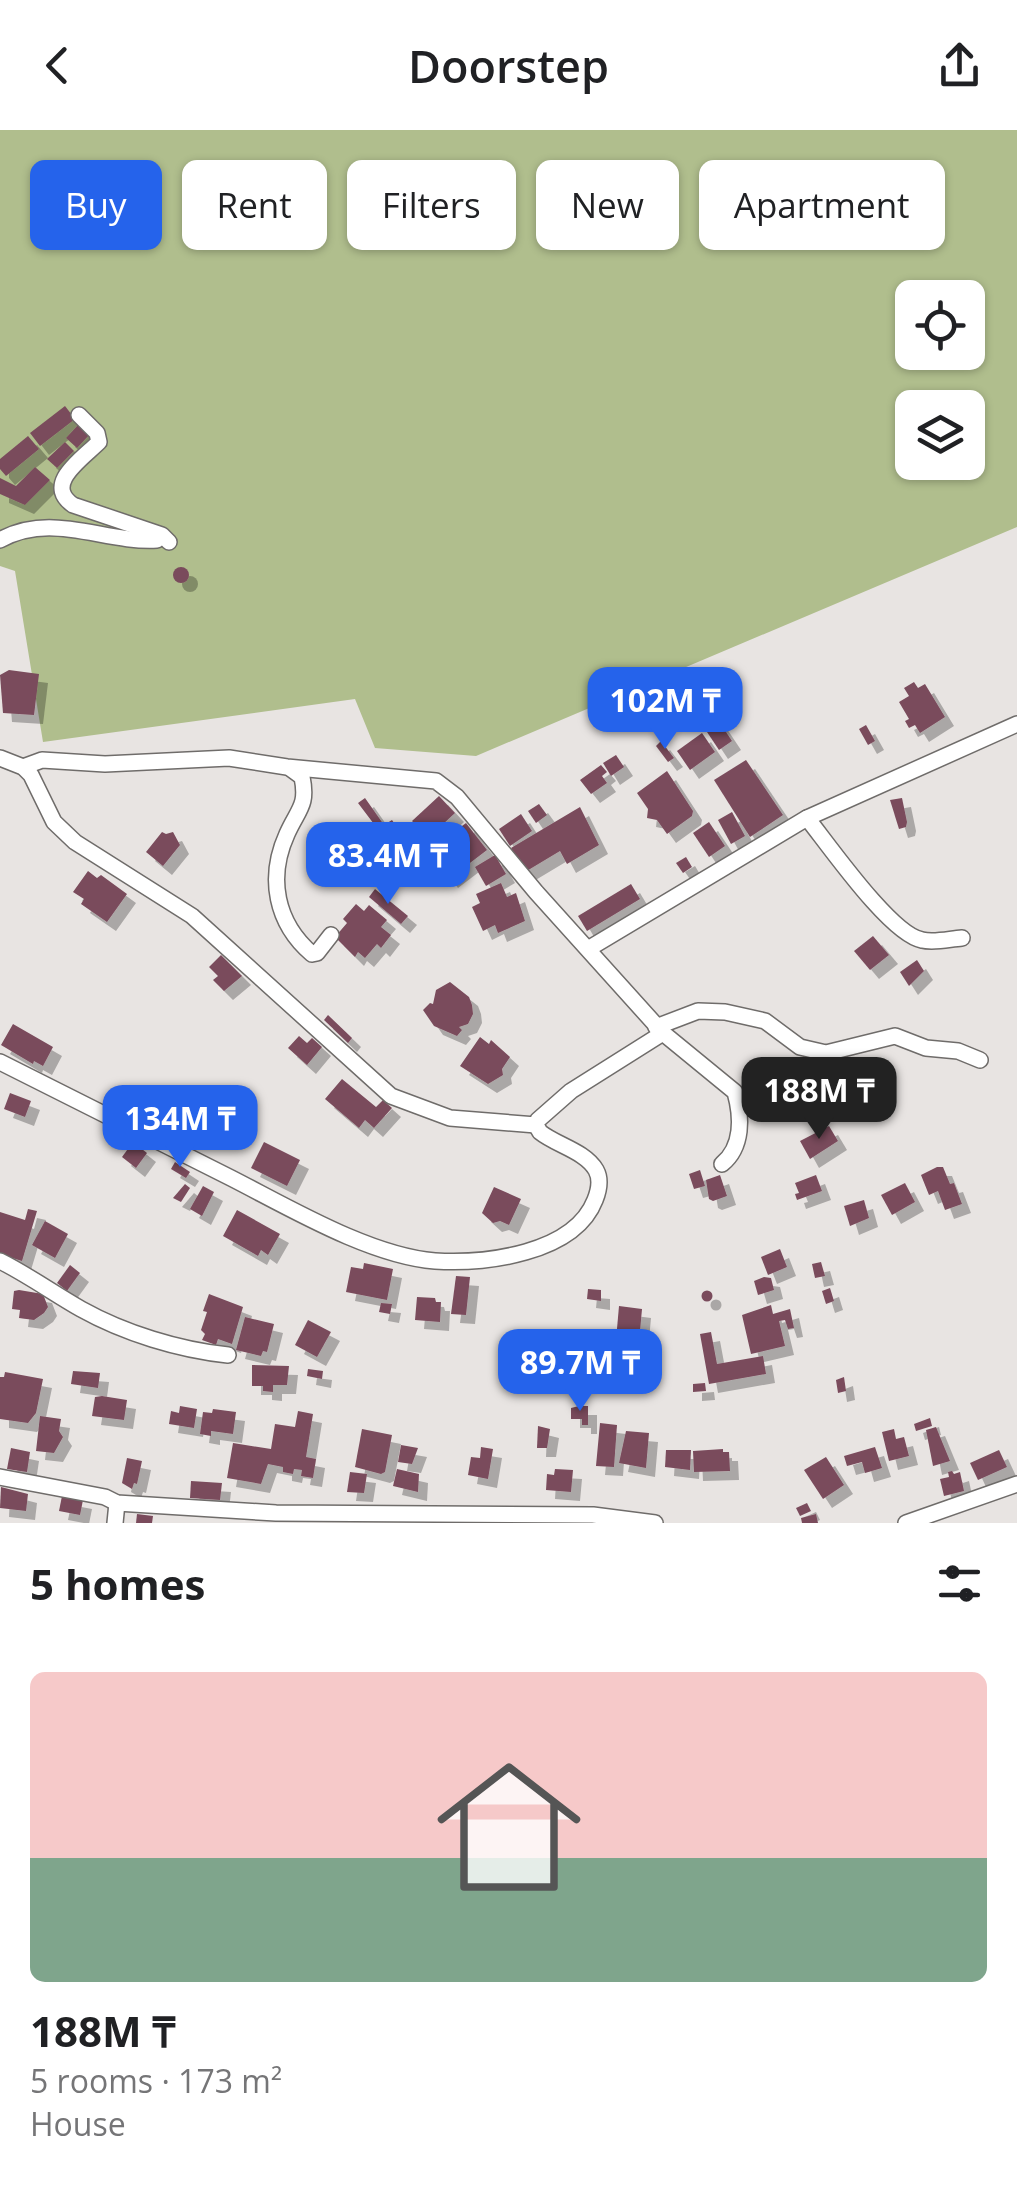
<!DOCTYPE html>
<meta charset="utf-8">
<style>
body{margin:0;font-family:"Open Sans",sans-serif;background:#f6f6f6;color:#202124;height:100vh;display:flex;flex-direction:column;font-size:38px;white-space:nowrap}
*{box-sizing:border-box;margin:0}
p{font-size:32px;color:#757577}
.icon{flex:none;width:55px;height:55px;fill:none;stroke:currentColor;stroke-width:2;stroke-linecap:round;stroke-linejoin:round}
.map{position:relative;height:1393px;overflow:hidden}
.sheet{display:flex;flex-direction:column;background:#fff;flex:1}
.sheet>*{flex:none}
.top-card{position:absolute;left:30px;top:30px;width:958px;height:90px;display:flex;gap:20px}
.buttons{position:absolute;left:895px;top:150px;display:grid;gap:20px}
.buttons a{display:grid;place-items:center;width:90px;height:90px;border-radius:15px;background:#fff;box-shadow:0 2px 8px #0004;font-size:50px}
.price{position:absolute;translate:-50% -85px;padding:0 22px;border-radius:20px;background:#2563eb;color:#fff;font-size:32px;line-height:65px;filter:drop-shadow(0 2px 5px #0008)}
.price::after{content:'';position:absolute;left:50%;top:60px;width:30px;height:22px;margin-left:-15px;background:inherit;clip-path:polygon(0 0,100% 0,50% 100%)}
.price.on{background:#222;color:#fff}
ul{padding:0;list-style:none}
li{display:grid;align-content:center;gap:20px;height:530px;padding:0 30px}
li+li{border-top:2px solid #e0e0e0}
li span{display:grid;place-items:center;height:310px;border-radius:15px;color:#555}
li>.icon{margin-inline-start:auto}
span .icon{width:180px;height:180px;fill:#fffc;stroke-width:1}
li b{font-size:42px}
h2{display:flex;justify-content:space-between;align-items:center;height:120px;padding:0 30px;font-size:42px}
.chip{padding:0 35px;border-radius:15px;background:#fff;box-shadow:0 2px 8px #0004;font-size:35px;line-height:90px}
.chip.on{background:#2563eb;color:#fff}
header{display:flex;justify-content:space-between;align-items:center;height:130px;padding:0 30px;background:#fff;font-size:45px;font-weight:600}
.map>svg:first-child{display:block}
</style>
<header><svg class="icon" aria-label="back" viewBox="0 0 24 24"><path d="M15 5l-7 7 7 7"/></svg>Doorstep<svg class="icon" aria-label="share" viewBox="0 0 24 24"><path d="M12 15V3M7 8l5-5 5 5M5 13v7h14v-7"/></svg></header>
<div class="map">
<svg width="1017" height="1393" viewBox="0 0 1017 1393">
<defs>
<filter id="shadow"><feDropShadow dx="9" dy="9" stdDeviation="0" flood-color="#0004"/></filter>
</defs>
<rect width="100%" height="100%" fill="#e8e4e2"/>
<path fill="#b0be8d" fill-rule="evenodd" d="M0,0H1017V397L476,626L375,618L355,569L43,612L15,441L0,436ZM912,168H968V222H912ZM912,278H968V332H912Z"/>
<g fill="#7a4b5c" filter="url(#shadow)">
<path d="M65,276L75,289L40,316L30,303Z"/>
<path d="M80,293L91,303L77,318L66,308Z"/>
<path d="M28,306L39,319L6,346L0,339V329Z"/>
<path d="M65,312L74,321L57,338L47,329Z"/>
<path d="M35,337L50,350L25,375L0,364V348L16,356Z"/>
<circle cx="181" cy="445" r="8"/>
<path d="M9,540L39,544L34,585L3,583L0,545Z"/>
<path d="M914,552L918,558L925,554L945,587L920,603L915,595L909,598L905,591L909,589L899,572L909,566L904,558Z"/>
<path d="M718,590L732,611L719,620L705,599Z"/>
<path d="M866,595L875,611L868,615L859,599Z"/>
<path d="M702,603L715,622L690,640L677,621Z"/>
<path d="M661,611L674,628L668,632L656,616Z"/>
<path d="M616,625L624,637L611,646L603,633Z"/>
<path d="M746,630L783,685L750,707L714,650Z"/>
<path d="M601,635L607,642L602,646L607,653L591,664L580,650Z"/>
<path d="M667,641L693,681L692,686L667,704L657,690L647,688L648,679L637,663Z"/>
<path d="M439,666L455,683L428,708L412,691Z"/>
<path d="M365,668L384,695L392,690L396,696L383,706L358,673Z"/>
<path d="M902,668L907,692L906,697L899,699L890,670Z"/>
<path d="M539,674L547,685L536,693L528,681Z"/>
<path d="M580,677L599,715L567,734L560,721L525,742L511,718Z"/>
<path d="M732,682L745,706L731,714L718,690Z"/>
<path d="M521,684L532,701L510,716L499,699Z"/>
<path d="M709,692L725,716L709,727L693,703Z"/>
<path d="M466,693L487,720L449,749L428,722Z"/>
<path d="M162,702L166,704L173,702L180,715L163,736L146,722Z"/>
<path d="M495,725L506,744L486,756L475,737Z"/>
<path d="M686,727L692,737L683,743L676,733Z"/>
<path d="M88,741L97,748L101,745L127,764L107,792L81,774L84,769L73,762Z"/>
<path d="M501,753L507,767L516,763L525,791L498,803L495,795L483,801L472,777L480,773L476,764Z"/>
<path d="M631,754L640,769L587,801L578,786Z"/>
<path d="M375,759L408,786L401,794L369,767Z"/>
<path d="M356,774L364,781L369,775L387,790L381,797L391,805L381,818L377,814L365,828L358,822L355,827L335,807L347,793L343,789Z"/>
<path d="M873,806L889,825L870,840L854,821Z"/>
<path d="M221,825L242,846L224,861L213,850L218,846L209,837Z"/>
<path d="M917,830L924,841L909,856L900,842Z"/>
<path d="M450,852L469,867L472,875L473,884L468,894L459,897L462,900L457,906L434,896L423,880L430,873L433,874L436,860Z"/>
<path d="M328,885L352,908L348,913L324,890Z"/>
<path d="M13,894L53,917L43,936L34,931L33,934L1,915Z"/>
<path d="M299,906L307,913L312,908L322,917L307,935L288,918Z"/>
<path d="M480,907L489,914L491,910L510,927L502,939L503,945L488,954L460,936Z"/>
<path d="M342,949L376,977L383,970L392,978L374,998L365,990L359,998L325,969Z"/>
<path d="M10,963L31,971L25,987L4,979Z"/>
<path d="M829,996L838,1011L810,1029L800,1011Z"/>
<path d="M133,1012L147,1023L136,1038L122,1027Z"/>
<path d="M264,1012L300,1030L287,1056L251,1038Z"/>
<path d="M175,1032L190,1042L186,1048L171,1039Z"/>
<path d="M937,1037H943L950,1054L954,1053L962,1074L945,1080L938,1061L929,1065L921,1045Z"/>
<path d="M700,1040L705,1056L694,1059L689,1044Z"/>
<path d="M720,1045L727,1066L713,1071L709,1069L706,1050Z"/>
<path d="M816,1045L822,1061L797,1070L795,1064L799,1063L795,1053Z"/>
<path d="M905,1053L915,1072L892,1085L881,1065Z"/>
<path d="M185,1054L190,1058L181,1072L173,1068Z"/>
<path d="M203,1056L214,1062L202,1086L190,1079Z"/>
<path d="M494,1057L521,1069L509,1095L500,1091L493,1093L482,1083Z"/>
<path d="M864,1070L869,1088L850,1096L844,1076Z"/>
<path d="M28,1079L37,1081L22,1131L0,1124V1082L25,1090Z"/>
<path d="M237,1080L280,1104L268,1125L261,1120L258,1126L223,1106Z"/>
<path d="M45,1091L68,1104L55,1128L32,1115Z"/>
<path d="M780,1119L787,1137L768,1145L761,1127Z"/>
<path d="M821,1132L825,1146L815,1148L812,1134Z"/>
<path d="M364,1133L393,1139L387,1170L346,1162L351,1137L363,1139Z"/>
<path d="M70,1135L80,1143L67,1161L57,1153Z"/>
<path d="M456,1146L470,1147L466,1185L451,1184Z"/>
<path d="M764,1147L771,1148L774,1160L758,1165L754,1151Z"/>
<path d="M830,1158L834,1171L826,1174L822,1161Z"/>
<path d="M588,1159L601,1160V1171L587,1169Z"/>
<path d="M19,1160L43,1164L48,1177L44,1183L34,1190L19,1188L20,1180L12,1179L14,1161Z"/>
<circle cx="707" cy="1166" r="5.5"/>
<path d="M209,1164L243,1177L232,1214L218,1209L216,1215L202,1210L205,1204L201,1200L207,1182L203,1181Z"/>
<path d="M417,1167L435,1168L436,1172H441L440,1192L415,1190Z"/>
<path d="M381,1173L392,1174L390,1184L379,1182Z"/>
<path d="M771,1175L773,1184L790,1179L794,1198L788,1199L785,1190L779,1191L785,1216L751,1224L742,1185Z"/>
<path d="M619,1176L642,1179L639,1212L616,1210Z"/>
<path d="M245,1187L274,1194L267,1222L263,1221L261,1226L236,1220Z"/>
<path d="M308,1190L331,1202L317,1227L295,1215Z"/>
<path d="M711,1202L717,1234L763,1226L766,1244L709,1254L700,1204Z"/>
<path d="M519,1214L553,1215L552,1241L518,1240Z"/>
<path d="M252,1235L289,1236L287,1255H273V1262L263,1261V1256H252Z"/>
<path d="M308,1239L323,1241L322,1249L307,1246Z"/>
<path d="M73,1241L100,1243L98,1258L71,1254Z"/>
<path d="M5,1242L43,1249L36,1283L28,1293L0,1289V1247H4Z"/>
<path d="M844,1247L846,1261L838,1263L836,1250Z"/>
<path d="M705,1253L706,1261L693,1262V1254Z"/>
<path d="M102,1266L127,1270L124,1290L92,1286L95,1267Z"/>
<path d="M180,1276L197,1279L194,1298L169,1294L171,1281L179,1283Z"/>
<path d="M579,1276H588V1295H582V1289H571V1278Z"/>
<path d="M213,1279L236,1282L233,1304L211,1301V1306L200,1304L203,1282L212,1283Z"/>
<path d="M298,1281L313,1284L306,1327L316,1329L313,1348L301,1346L302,1340L294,1339L293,1344L283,1342V1337L268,1334L261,1354L227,1348L233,1313L271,1319L275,1294L295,1297Z"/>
<path d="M40,1286L61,1289L59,1301L63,1307L54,1323L36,1321Z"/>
<path d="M930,1288L932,1296L916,1301L914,1294Z"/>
<path d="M600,1293L617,1295L614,1337L596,1336Z"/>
<path d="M538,1296L550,1299L547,1318H537Z"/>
<path d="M936,1297L950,1331L933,1336L926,1300Z"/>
<path d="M362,1299L392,1305L385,1342L381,1344L355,1337Z"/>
<path d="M894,1299L896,1309L904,1307L909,1326L889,1331L882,1302Z"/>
<path d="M626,1301L649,1303L646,1338L619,1333Z"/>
<path d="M401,1315L418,1318L412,1334L398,1332Z"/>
<path d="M481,1317L493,1319L488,1349L468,1345L471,1327L480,1328Z"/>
<path d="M875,1317L882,1338L865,1343L862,1332L847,1336L844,1326Z"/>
<path d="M11,1318L30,1322L27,1342L7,1339Z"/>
<path d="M723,1319V1322H729L730,1341L694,1342L693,1321Z"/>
<path d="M666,1320H691L690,1340L665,1337Z"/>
<path d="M999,1320L1007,1337L978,1350L970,1333Z"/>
<path d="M826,1327L844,1355L823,1369L804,1340Z"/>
<path d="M127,1328L142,1331L137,1354L134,1353L132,1359L122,1353Z"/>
<path d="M397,1339L419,1344L418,1362L393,1356Z"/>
<path d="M555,1339L573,1340L571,1362L546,1360L547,1344L554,1345Z"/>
<path d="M952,1341L954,1344L960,1342L964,1361L944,1366L940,1349L949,1347L948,1342Z"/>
<path d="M350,1342L367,1344L364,1363L347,1362Z"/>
<path d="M191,1351L222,1353L220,1370L190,1368Z"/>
<path d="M1,1357L28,1364L26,1381L0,1378Z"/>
<path d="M62,1366L83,1370L80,1385L59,1381Z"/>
<path d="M807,1373L811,1381L800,1386L796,1378Z"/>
<path d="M137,1384L153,1386L152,1393H136Z"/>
<path d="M816,1384L818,1393H802L801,1388Z"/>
</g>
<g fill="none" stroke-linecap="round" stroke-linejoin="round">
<g stroke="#6f6c6a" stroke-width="18">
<g id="minor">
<path d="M79,285L97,303L99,312C82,329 43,354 73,375L162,405L169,412"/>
<path d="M0,410C52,381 103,413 157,410"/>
<path d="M0,628L23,637L31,645L54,692L75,712L192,786L391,966L450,988L536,995"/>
<path d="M291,639L302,647C308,676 298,679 287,704C267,748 276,793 312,824L317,823L331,805"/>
<path d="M807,688C828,714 891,805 922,810C934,813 949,809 962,808"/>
<path d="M588,819L807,688L1017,594"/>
<path d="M656,897L698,881L725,882L765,891L800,917L826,923L895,906L926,918L958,921L980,930"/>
<path d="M663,903L735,962C742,987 743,1017 722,1034"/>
<path d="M0,932C77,970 154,1009 231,1048C288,1077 370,1126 435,1131C485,1134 574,1124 595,1070C599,1060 601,1049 596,1040C585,1021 556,1015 540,1002L536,995L538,990L571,961L663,903L536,762L457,667L436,651L287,637L229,628L105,634L42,630L23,637"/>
<path d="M0,1131C28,1145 53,1163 81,1179C124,1203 179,1220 228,1225"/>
<path d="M0,1347L105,1367L117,1373L276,1383L593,1385L655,1393"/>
<path d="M115,1393L117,1373"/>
<path d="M906,1393L1017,1354"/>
</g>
</g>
<use href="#minor" stroke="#fff" stroke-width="15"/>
</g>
</svg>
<div class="buttons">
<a><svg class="icon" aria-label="locate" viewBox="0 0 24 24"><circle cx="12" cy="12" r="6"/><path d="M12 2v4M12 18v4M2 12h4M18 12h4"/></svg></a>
<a><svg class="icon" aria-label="layers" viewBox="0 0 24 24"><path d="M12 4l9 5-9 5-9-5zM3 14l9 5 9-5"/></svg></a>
</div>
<b class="price" style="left:665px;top:622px">102M ₸</b>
<b class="price" style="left:388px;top:777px">83.4M ₸</b>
<b class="price on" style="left:819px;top:1012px">188M ₸</b>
<b class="price" style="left:180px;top:1040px">134M ₸</b>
<b class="price" style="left:580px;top:1284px">89.7M ₸</b>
<div class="top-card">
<a class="chip on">Buy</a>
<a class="chip">Rent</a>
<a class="chip">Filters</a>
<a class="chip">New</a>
<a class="chip">Apartment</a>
</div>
</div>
<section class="sheet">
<h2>5 homes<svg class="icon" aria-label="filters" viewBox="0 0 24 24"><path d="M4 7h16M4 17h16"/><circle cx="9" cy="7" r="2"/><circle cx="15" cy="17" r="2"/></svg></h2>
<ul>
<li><span style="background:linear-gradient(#f6c9c9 60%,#7fa58c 0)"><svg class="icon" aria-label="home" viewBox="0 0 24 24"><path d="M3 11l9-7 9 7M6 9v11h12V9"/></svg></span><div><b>188M ₸</b><p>5 rooms · 173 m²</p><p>House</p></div></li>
</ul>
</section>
